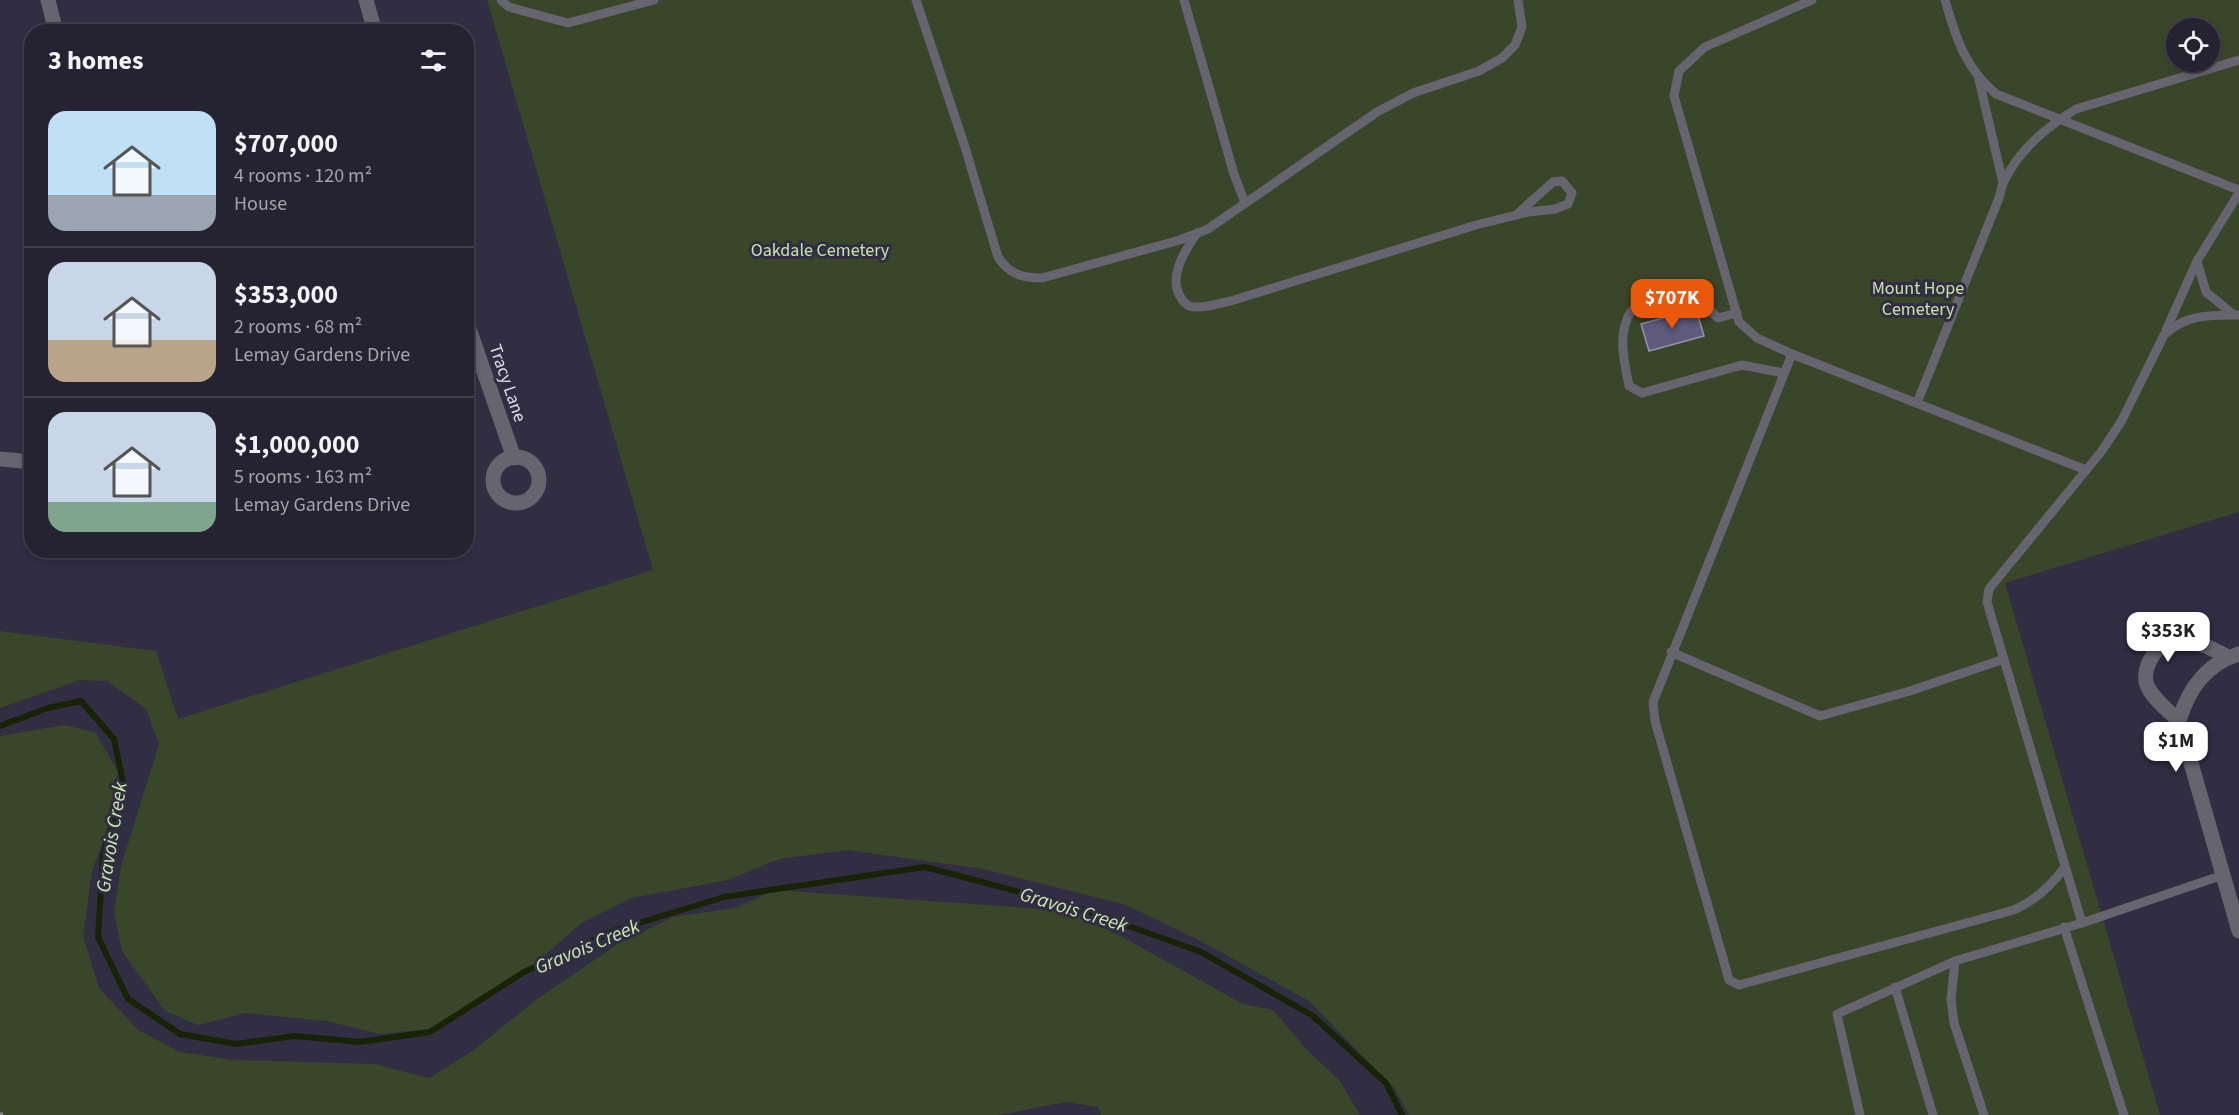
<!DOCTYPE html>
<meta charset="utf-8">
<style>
body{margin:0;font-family:"Source Sans 3",sans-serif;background:#2d2a3a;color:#f1f3f6;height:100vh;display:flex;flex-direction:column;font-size:22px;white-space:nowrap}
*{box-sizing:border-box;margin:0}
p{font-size:20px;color:#a3a4ac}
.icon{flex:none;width:33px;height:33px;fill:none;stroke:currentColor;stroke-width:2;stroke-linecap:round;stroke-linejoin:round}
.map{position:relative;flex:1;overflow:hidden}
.details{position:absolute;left:24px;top:24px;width:450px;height:534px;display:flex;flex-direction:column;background:#252232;border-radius:24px;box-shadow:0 3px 9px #0003,0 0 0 2px #423f4d}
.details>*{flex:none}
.tools{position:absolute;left:2166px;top:18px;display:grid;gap:12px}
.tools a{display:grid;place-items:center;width:54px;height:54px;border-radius:50%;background:#252232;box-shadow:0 3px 9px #0003,0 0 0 2px #423f4d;font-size:30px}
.price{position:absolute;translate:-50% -51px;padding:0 14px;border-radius:12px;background:#fff;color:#222;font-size:20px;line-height:39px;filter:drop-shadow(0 2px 3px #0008)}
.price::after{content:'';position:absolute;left:50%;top:36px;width:18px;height:14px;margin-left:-9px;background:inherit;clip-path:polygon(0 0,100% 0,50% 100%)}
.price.on{background:#ea580c;color:#fff}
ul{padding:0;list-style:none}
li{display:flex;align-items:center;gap:18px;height:150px;padding:0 24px}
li+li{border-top:2px solid #423f4d}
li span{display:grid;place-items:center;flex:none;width:168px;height:120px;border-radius:18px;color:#555}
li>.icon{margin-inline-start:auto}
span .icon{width:72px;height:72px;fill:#fffc;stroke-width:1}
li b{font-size:26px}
h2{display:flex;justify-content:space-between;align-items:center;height:72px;padding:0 24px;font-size:26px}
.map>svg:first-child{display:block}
</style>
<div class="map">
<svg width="2239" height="1115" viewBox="0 0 2239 1115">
<rect width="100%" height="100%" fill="#312d43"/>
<g fill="#3a462a" fill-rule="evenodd">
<path d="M487,0H2239V512L2005,583L2160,1115H1409L1395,1089L1309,1001L1201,941L1126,905L983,869L848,850L779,859L728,880L631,898L583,922L524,973L475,1006L428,1029L380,1034L327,1021L245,1013L198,1025L165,1011L122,951L114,913L121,866L159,744L146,709L107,681L80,680L0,708V631L156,651L178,719L653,570ZM2176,28H2210V62H2176Z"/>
<path d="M64,725L95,732L118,772L111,820L92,871L83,936L99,988L138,1030L180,1052L233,1060L375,1064L429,1078L474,1050L537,999L618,944L673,917L735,908L775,890L1069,911L1126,939L1243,1004L1273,1010L1307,1050L1340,1081L1360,1115H1101L1098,1107L1066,1102L998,1115H0V736Z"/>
</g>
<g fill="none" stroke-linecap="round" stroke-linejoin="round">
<path stroke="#172304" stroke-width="6" d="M0,726L48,708L81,701L114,739L123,782L103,856L98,937L128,999L180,1034L236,1044L295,1036L360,1042L430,1032L524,972L616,930L724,897L925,867L1073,906L1201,952L1313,1016L1386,1083L1402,1115"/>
</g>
<path fill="#5f597b" stroke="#9692ad" stroke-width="1.5" d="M1696,309L1704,336L1649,351L1641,324Z"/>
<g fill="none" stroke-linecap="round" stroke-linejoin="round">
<path stroke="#898698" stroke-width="4" stroke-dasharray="3 4.5" stroke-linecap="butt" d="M0,1114L3,1115"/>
<g stroke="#65646f" stroke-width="9">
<path d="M501,0L509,7L568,23L654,0"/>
<path d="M916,0L964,144L998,257C1009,274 1022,278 1042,278L1180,240L1208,229L1377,112L1413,93L1479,71L1502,58L1515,45L1522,27L1518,0"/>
<path d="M1184,0L1234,174L1245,203"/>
<path d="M1945,0C1956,38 1965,68 1996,94L2239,190"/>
<path d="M2003,183C2019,150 2045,128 2076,109L2239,60"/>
<path d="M1197,233C1184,252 1166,279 1183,301C1187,305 1189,307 1195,307C1206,308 1220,303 1231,301L1476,225L1529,212L1555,209L1568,204L1572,193L1562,181L1553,182L1516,215"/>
<path d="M2197,261L2206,292L2234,315"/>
<path d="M1737,313L1718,318C1708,310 1706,299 1695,293L1631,311C1617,334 1624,361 1629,386L1642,393L1742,365L1783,373"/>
<path d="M2166,330L2197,261L2239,193"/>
<path d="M1792,354L1757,338L1739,322L1674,96L1679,71L1705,47L1812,0"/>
<path d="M1917,403L1999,198L2003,183L1979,80"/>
<path d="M1671,652L1820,716L1910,691L2004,659"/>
<path d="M2065,867C2051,886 2036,900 2014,910L1739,985L1729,980L1726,969L1655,721L1653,702L1792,354L2086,470"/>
<path d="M2082,923L1987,602L1989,589L2101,452L2121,422L2164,335C2186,314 2211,315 2239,315"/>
<path d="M2064,927L2124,1115"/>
<path d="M1955,961L1951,999L1954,1023L1984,1115"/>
<path d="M1895,987L1933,1115"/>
<path d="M1860,1115L1837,1014L1955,961L2082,923L2223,875"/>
</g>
<g stroke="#65646f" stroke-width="15">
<path d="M48,0L56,32"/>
<path d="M366,0L375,32"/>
<path d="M466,320L514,458"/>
<circle cx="516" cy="480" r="23"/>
<path d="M0,459L32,462"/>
<path d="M2239,654C2206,664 2188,690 2179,721L2239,931"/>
<path d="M2179,721C2169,711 2149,696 2146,682C2144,672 2148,663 2153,655C2173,626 2205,645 2228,657"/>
</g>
</g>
<g text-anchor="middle" stroke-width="6" stroke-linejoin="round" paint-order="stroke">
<g font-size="18" fill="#c8e3a7" stroke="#312d43">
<text x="820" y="256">Oakdale Cemetery</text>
<text x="1918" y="294">Mount Hope<tspan x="1918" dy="21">Cemetery</tspan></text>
</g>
<g font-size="18" fill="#e2e1ef" stroke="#312d43">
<text transform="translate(508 383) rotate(71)" y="6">Tracy Lane</text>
</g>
<g font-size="20" font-style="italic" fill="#cee9ad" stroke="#312d43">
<text transform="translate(111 837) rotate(-81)" y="7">Gravois Creek</text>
<text transform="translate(1074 909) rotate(17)" y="7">Gravois Creek</text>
<text transform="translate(587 946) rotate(-23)" y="7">Gravois Creek</text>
</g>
</g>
</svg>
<div class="tools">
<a><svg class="icon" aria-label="locate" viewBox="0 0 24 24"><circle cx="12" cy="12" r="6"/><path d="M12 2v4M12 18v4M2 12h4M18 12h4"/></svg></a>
</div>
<b class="price on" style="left:1672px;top:330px">$707K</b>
<b class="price" style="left:2168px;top:663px">$353K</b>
<b class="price" style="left:2176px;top:773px">$1M</b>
<section class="details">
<h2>3 homes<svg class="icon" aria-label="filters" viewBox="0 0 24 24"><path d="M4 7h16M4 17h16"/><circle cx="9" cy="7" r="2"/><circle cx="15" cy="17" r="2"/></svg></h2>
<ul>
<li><span style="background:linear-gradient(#bfe0f5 70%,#9aa5b1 0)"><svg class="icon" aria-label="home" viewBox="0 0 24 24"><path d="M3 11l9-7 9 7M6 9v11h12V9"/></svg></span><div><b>$707,000</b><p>4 rooms · 120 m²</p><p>House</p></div></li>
<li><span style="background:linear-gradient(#c9d6e8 65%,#b9a48a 0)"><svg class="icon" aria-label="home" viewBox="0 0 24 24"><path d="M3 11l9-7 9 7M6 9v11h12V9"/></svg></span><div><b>$353,000</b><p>2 rooms · 68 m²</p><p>Lemay Gardens Drive</p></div></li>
<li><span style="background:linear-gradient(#c9d6e8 75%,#7fa58c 0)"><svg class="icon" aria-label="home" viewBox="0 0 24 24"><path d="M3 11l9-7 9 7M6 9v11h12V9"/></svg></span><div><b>$1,000,000</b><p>5 rooms · 163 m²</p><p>Lemay Gardens Drive</p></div></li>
</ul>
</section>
</div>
